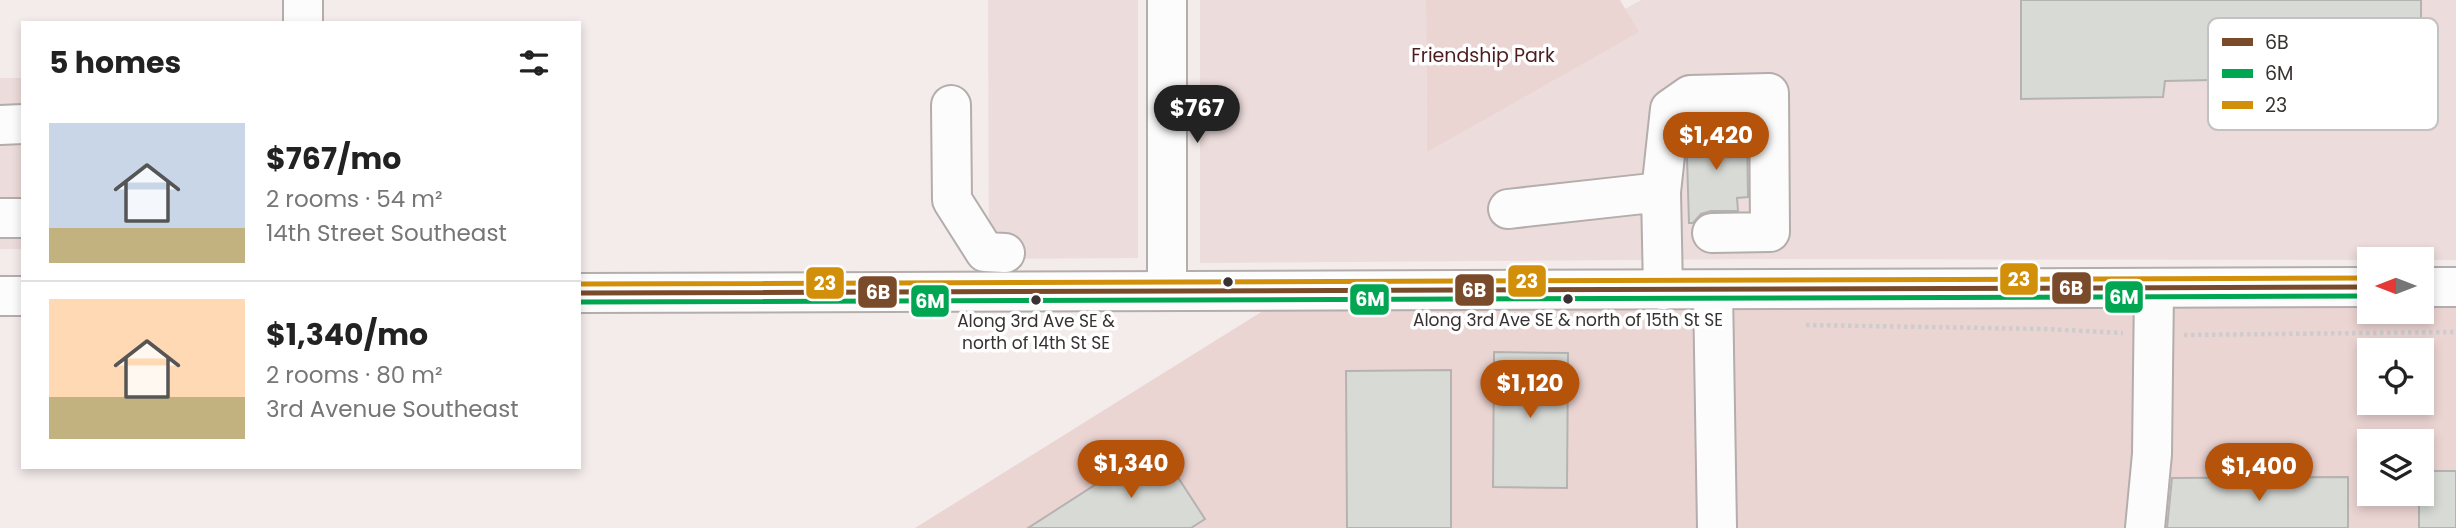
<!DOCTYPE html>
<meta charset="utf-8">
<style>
body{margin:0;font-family:Poppins,sans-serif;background:#f6f6f6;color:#222;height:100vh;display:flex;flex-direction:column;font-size:26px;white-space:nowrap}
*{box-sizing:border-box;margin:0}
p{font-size:23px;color:#767676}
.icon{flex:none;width:38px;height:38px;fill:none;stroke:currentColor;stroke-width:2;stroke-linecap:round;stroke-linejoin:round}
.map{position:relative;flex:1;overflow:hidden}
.sheet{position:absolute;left:21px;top:21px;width:560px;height:448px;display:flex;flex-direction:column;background:#fff;border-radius:0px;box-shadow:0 4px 10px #0003}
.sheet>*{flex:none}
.needle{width:46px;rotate:270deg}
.tools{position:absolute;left:2357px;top:247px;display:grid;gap:14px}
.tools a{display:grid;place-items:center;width:77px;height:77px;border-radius:0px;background:#fff;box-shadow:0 4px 10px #0003;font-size:35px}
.price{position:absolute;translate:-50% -60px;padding:0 16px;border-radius:24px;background:#b45309;color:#fff;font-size:23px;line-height:46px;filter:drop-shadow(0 2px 4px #0008)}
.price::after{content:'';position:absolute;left:50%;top:42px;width:21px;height:16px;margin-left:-10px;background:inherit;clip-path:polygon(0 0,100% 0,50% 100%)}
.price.current{background:#222;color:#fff}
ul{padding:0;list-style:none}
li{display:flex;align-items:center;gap:21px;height:175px;padding:0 28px}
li+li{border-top:2px solid #e0e0e0}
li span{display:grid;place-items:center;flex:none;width:196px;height:140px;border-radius:0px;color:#555}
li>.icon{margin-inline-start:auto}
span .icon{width:84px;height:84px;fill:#fffc;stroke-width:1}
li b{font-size:30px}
h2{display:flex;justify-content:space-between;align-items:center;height:84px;padding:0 28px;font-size:30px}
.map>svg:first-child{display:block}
</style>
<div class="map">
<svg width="2456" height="528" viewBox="0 0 2456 528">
<rect width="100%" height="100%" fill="#f4eceb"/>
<g fill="#ecdcdb">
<path d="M988,0H1138V258L989,259Z"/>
<path d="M1200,0H1426L1427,151L1638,32L1625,9L1641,0H2456V260L1773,259L1200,263Z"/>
<rect x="0" y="78" width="23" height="171"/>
</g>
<g fill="#ebd5d3" fill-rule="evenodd">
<path d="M1426,0H1620L1639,32L1427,152Z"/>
<path d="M1274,304L2369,307L2370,312H2422V307H2456V528H915ZM2370,350H2422V402H2370ZM2370,441H2422V494H2370Z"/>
</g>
<g fill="#d8dad6" stroke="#b5b3b1" stroke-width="2">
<path d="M2021,0H2421V60L2258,62V79L2165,81L2163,97L2021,99Z"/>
<path d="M1747,131L1748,197L1737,198L1738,211H1711L1701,214L1693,223H1689L1687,158L1689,133Z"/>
<path d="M1494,352L1568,353L1567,488L1493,487Z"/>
<path d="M1451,370V528H1347L1346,371Z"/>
<path d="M1157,445L1205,519L1191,528H1028Z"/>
<path d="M2422,471H2456V528H2419V494H2422Z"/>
<path d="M2348,477V528H2167L2172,478Z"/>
</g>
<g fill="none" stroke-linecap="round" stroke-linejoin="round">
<g stroke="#b3adac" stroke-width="42">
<g id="minor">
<path d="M303,0V23"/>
<path d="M1167,0V290"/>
<path d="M951,105L952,200L985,252L1005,253"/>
<path d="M0,125L23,124"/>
<path d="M1661,192L1670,109L1690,95L1769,93L1770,232L1712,233"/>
<path d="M1508,209L1661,192L1663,290"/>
<path d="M0,218H23"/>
<path d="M1713,291L1717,528"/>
<path d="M2145,528L2152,454L2154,289"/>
</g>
</g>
<g stroke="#b3adac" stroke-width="42">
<g id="major">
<path d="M2422,287H2456"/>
<path d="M579,293L2370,287"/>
<path d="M0,296H23"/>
</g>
</g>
<g stroke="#cecccc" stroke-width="4.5" stroke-dasharray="3.5 3.5" stroke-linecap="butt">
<path d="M1806,325L2046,329L2123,333"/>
<path d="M2184,335L2456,332"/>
</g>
<use href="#minor" stroke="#fdfcfc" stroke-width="38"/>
<use href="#major" stroke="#fdfcfc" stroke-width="38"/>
<g stroke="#fff" stroke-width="10">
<path id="bus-1" d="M579,293L2370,287"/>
</g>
<g stroke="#fff" stroke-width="10">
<path id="bus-2" d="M579,302L2370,296"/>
</g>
<g stroke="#fff" stroke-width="10">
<path id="bus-3" d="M579,284L2370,278"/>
</g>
<use href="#bus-1" stroke="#7a4b2a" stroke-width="5"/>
<use href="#bus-2" stroke="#00a651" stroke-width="5"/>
<use href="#bus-3" stroke="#d18f0a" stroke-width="5"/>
</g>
<g fill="#383232" stroke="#fff" stroke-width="2.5">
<circle cx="1228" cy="282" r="6"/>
<circle cx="1568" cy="299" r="6"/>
<circle cx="1036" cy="300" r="6"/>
</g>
<g text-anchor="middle" stroke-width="7" stroke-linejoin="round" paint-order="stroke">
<g font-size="17" fill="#383232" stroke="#fff">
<text x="1568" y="326">Along 3rd Ave SE &amp; north of 15th St SE</text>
<text x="1036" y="327">Along 3rd Ave SE &amp;<tspan x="1036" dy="22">north of 14th St SE</tspan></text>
</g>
<g font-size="19" fill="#4b1d1d" stroke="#fff">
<text x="1483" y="62">Friendship Park</text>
</g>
</g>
<rect x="2208" y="18" width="230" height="112" rx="10" fill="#fff" stroke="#c3c2c2" stroke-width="2"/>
<rect x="2222" y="38" width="31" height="8" fill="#7a4b2a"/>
<rect x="2222" y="69" width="31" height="9" fill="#00a651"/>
<rect x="2222" y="101" width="31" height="8" fill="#d18f0a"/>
<g font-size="19" fill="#383232">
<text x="2265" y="49">6B</text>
<text x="2265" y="80">6M</text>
<text x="2265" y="112">23</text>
</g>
<g stroke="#fff" stroke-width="2.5">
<rect x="1999" y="262" width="40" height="34" rx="7" fill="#d18f0a"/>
<rect x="1507" y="264" width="40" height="34" rx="7" fill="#d18f0a"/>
<rect x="805" y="266" width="40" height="34" rx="7" fill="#d18f0a"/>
<rect x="2051" y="271" width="41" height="34" rx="7" fill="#7a4b2a"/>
<rect x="1454" y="273" width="41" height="34" rx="7" fill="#7a4b2a"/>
<rect x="857" y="275" width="41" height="34" rx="7" fill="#7a4b2a"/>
<rect x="2104" y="280" width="40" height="34" rx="7" fill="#00a651"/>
<rect x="1349" y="283" width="41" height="33" rx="7" fill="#00a651"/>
<rect x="910" y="284" width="40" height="34" rx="7" fill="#00a651"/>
</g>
<g font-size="19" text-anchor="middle" font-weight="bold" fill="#fff">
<text x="2019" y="286">23</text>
<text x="1527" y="288">23</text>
<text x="825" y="290">23</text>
<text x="2071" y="295">6B</text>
<text x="1474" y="297">6B</text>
<text x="878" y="299">6B</text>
<text x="2124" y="304">6M</text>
<text x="1370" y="306">6M</text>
<text x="930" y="308">6M</text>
</g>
</svg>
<div class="tools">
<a><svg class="needle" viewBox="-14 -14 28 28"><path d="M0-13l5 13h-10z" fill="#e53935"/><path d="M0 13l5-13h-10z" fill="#767676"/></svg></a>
<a><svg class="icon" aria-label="locate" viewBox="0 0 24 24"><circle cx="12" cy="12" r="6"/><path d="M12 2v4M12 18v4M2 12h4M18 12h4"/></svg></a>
<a><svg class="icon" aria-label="layers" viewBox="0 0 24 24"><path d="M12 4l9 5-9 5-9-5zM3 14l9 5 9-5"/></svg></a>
</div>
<b class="price current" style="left:1197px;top:145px">$767</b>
<b class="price" style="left:1716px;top:172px">$1,420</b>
<b class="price" style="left:1530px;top:420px">$1,120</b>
<b class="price" style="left:1131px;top:500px">$1,340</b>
<b class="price" style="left:2259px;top:503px">$1,400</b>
<section class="sheet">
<h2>5 homes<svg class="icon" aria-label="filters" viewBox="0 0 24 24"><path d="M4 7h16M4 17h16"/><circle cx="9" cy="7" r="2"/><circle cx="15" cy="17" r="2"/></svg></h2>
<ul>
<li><span style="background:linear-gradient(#c9d6e8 75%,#c2b280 0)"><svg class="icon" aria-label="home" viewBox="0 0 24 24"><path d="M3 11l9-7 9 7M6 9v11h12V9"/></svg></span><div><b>$767/mo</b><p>2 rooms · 54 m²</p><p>14th Street Southeast</p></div></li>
<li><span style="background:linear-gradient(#ffd9b3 70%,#c2b280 0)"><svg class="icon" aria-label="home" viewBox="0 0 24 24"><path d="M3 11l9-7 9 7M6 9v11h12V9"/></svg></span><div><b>$1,340/mo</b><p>2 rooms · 80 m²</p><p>3rd Avenue Southeast</p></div></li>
</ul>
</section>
</div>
